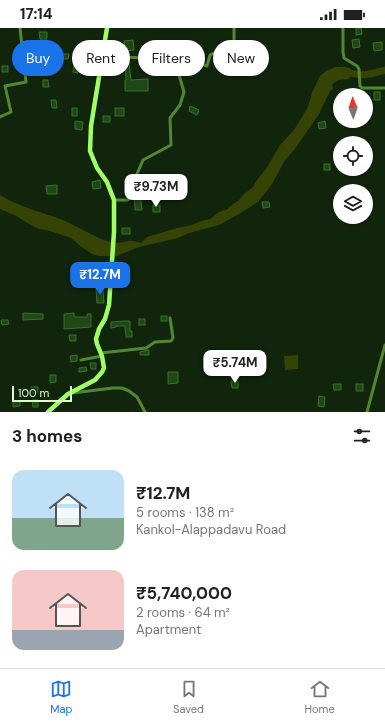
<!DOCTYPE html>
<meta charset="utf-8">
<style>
body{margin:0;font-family:"DM Sans",sans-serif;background:#f6f6f6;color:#202124;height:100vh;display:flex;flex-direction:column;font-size:15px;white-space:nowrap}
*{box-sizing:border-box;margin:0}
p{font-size:13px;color:#757577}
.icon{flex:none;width:22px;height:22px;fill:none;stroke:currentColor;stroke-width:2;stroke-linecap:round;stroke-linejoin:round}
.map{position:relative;height:384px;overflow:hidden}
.details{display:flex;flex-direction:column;background:#fff;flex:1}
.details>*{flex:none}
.banner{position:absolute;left:12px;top:12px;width:361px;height:36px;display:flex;gap:8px}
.needle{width:26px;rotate:358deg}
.buttons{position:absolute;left:333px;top:60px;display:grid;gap:8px}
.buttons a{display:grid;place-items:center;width:40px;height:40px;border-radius:50%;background:#fff;box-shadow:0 1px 3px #0004;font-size:20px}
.scale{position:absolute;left:12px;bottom:10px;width:60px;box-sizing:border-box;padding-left:4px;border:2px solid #dcffce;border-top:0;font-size:11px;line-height:14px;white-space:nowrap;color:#dcffce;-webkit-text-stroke:3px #11240c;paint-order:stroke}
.price{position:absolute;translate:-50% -34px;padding:0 9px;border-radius:8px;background:#fff;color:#222;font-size:13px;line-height:26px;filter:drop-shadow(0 1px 2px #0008)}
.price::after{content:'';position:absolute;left:50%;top:24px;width:12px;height:9px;margin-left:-6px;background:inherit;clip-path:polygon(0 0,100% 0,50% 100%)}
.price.active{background:#1a73e8;color:#fff}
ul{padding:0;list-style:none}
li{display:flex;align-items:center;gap:12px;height:100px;padding:0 12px}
li span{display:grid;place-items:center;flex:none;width:112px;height:80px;border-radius:12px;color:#555}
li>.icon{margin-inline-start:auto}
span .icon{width:48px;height:48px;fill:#fffc;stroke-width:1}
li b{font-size:17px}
h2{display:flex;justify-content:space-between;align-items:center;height:48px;padding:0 12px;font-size:17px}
.tag{padding:0 14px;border-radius:18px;background:#fff;box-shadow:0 1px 3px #0004;font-size:14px;line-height:36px}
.tag.active{background:#1a73e8;color:#fff}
.status{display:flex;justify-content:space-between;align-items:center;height:28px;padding:0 20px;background:#fff;direction:ltr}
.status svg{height:11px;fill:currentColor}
.menu{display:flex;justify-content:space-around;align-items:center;height:56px;border-top:1px solid #e0e0e0;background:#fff;font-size:11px;color:#757577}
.menu a{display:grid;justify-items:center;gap:2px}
.menu .active{color:#1a73e8}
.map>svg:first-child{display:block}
</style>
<div class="status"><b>17:14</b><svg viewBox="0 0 49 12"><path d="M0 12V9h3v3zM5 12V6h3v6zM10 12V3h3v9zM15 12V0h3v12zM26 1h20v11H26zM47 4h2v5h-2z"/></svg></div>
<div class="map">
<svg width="385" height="384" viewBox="0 0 385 384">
<rect width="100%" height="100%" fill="#11240c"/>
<g fill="#354405">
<path d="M335,39C341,39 348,37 353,43L351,48L349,51L339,52L332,56L333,61L330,63L319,86L295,121L285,132L272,156L258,174L239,186L219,197L189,205L178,210L139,219L117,228H99L92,226L79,217L71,210L50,203L39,201L29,196L16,188L0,181V167C19,179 42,184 63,192C79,199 94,209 110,214C117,216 122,214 129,213C132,212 137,214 141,215L147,209L177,200L192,197L201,193L210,191L219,184L228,181L229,179L239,172L243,167L253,159L257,152L266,141L280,117L294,102L308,79L312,65L320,48L326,43Z"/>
<path d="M298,327V341L285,342L284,328Z"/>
</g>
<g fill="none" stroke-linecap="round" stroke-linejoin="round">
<path stroke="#354405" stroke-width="7" d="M344,43C362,49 368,47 385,42"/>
</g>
<g fill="#204716" stroke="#367526">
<path d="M356,0H361L362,6L356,7Z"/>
<path d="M39,4H47V10H46L48,28L42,29V24H43L42,11H40Z"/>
<path d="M359,11L360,19L353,20L352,12Z"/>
<path d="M133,12L134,22L125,23L124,13Z"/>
<path d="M382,14V22L374,23L373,15Z"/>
<path d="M20,24V31L15,32L14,25Z"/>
<path d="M26,26H33V32H27V31H26Z"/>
<path d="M62,26H69L68,31H62Z"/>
<path d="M75,30L82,31L80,37H79L78,45L73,44Z"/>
<path d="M125,35H129L131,52L148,51V63H125V52H126Z"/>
<rect x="2" y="38" width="6" height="6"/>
<path d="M34,38L35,46H28L27,39Z"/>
<path d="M43,52H48L49,59H43Z"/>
<rect x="374" y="64" width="6" height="8"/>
<path d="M51,72H56L57,80H52Z"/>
<path d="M190,78L199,82L197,87L189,83Z"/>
<rect x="72" y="80" width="5" height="8"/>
<rect x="115" y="80" width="9" height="8"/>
<rect x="103" y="88" width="7" height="6"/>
<path d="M75,93L83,94L82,102L75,101Z"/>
<path d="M325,93L326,100L319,101L318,95Z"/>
<rect x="324" y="136" width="6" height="6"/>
<path d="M100,152L101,160L93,161L92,154Z"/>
<path d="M57,157V166H47L46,158Z"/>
<path d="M134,163H140L142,182H135Z"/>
<path d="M262,174H269L270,179L263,180Z"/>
<rect x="153" y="177" width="7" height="7"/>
<rect x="122" y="200" width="8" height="6"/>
<path d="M96,261H103L104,275H97Z"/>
<path d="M23,285L43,286V291L23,292Z"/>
<path d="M74,285V289H87V286H91V299L64,301V286Z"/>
<rect x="161" y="288" width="6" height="5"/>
<rect x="139" y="291" width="6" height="6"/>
<path d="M1,292H8L9,296L2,297Z"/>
<path d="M124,293H130V303H132V309H126L125,298H116V299L111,300V294Z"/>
<path d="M69,307H76V313H70Z"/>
<path d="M148,322H149V327H140V324Z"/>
<path d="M77,327V333L71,334L70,328Z"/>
<path d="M90,335H96V341H91Z"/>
<path d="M86,339L87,343L79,344V340Z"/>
<path d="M168,344H178V355L168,356Z"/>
<path d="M50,347H56V354L50,355Z"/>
<path d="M231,353H238V360H232Z"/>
<path d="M333,356H341V362H334Z"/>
<rect x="356" y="356" width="7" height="7"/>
<path d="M31,359H38V365H32Z"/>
<path d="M319,368L325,369L324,379L318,378Z"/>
<path d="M32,372H38V379H33Z"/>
<path d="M20,373V378L13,379V374Z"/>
</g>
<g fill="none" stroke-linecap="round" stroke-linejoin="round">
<g stroke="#518732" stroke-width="3">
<path d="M343,0V24L344,30L357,38L359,41L360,58L362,60H385"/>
<path d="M102,28L168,31L179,47L184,64L180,77L170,90L171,117L143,132L133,155L128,172H114"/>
<path d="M168,31L174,29L186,31L207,38L210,27L234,15V0"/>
<path d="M0,89L11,84L5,58L26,54L20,0"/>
<path d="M101,325L146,320L155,314L171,313L173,310L170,290"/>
<path d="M81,332L102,328"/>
<path d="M72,365L113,360H122L129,363L137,369L145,384"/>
<path d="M367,384L385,317"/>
</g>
<path stroke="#9fff65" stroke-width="4.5" d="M48,384L68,366L95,352L102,344L104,340L102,328L97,316L96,311L99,301L105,291L109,277L114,204V172L107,154L97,140L90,123L91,98L107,0"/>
</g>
</svg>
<div class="buttons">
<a><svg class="needle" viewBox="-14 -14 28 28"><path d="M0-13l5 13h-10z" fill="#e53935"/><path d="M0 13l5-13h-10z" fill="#757577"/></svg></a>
<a><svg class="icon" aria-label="locate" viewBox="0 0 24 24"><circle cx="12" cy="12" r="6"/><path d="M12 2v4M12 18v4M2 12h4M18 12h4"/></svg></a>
<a><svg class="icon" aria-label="layers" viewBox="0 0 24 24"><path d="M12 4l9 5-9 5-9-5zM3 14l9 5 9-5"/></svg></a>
</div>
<div class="scale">100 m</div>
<b class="price" style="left:156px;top:180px">₹9.73M</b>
<b class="price active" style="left:100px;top:268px">₹12.7M</b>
<b class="price" style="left:235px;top:356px">₹5.74M</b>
<div class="banner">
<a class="tag active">Buy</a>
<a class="tag">Rent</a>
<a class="tag">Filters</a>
<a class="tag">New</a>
</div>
</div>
<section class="details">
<h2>3 homes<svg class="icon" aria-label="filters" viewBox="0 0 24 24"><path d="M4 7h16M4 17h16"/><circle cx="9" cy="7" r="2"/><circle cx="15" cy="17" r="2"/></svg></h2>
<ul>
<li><span style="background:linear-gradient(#bfe0f5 60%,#7fa58c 0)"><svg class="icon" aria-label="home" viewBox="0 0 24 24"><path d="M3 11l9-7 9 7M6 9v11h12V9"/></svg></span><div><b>₹12.7M</b><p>5 rooms · 138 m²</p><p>Kankol-Alappadavu Road</p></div></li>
<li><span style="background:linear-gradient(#f6c9c9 75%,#9aa5b1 0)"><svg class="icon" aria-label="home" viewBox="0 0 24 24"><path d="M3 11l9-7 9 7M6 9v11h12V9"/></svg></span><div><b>₹5,740,000</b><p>2 rooms · 64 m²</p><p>Apartment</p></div></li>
</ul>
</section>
<nav class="menu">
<a class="active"><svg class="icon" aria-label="map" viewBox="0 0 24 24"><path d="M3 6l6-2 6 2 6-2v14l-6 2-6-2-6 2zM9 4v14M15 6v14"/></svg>Map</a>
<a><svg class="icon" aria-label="saved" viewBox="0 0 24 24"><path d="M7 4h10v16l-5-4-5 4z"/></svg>Saved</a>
<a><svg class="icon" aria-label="home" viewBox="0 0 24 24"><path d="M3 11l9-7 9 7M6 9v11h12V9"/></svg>Home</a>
</nav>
